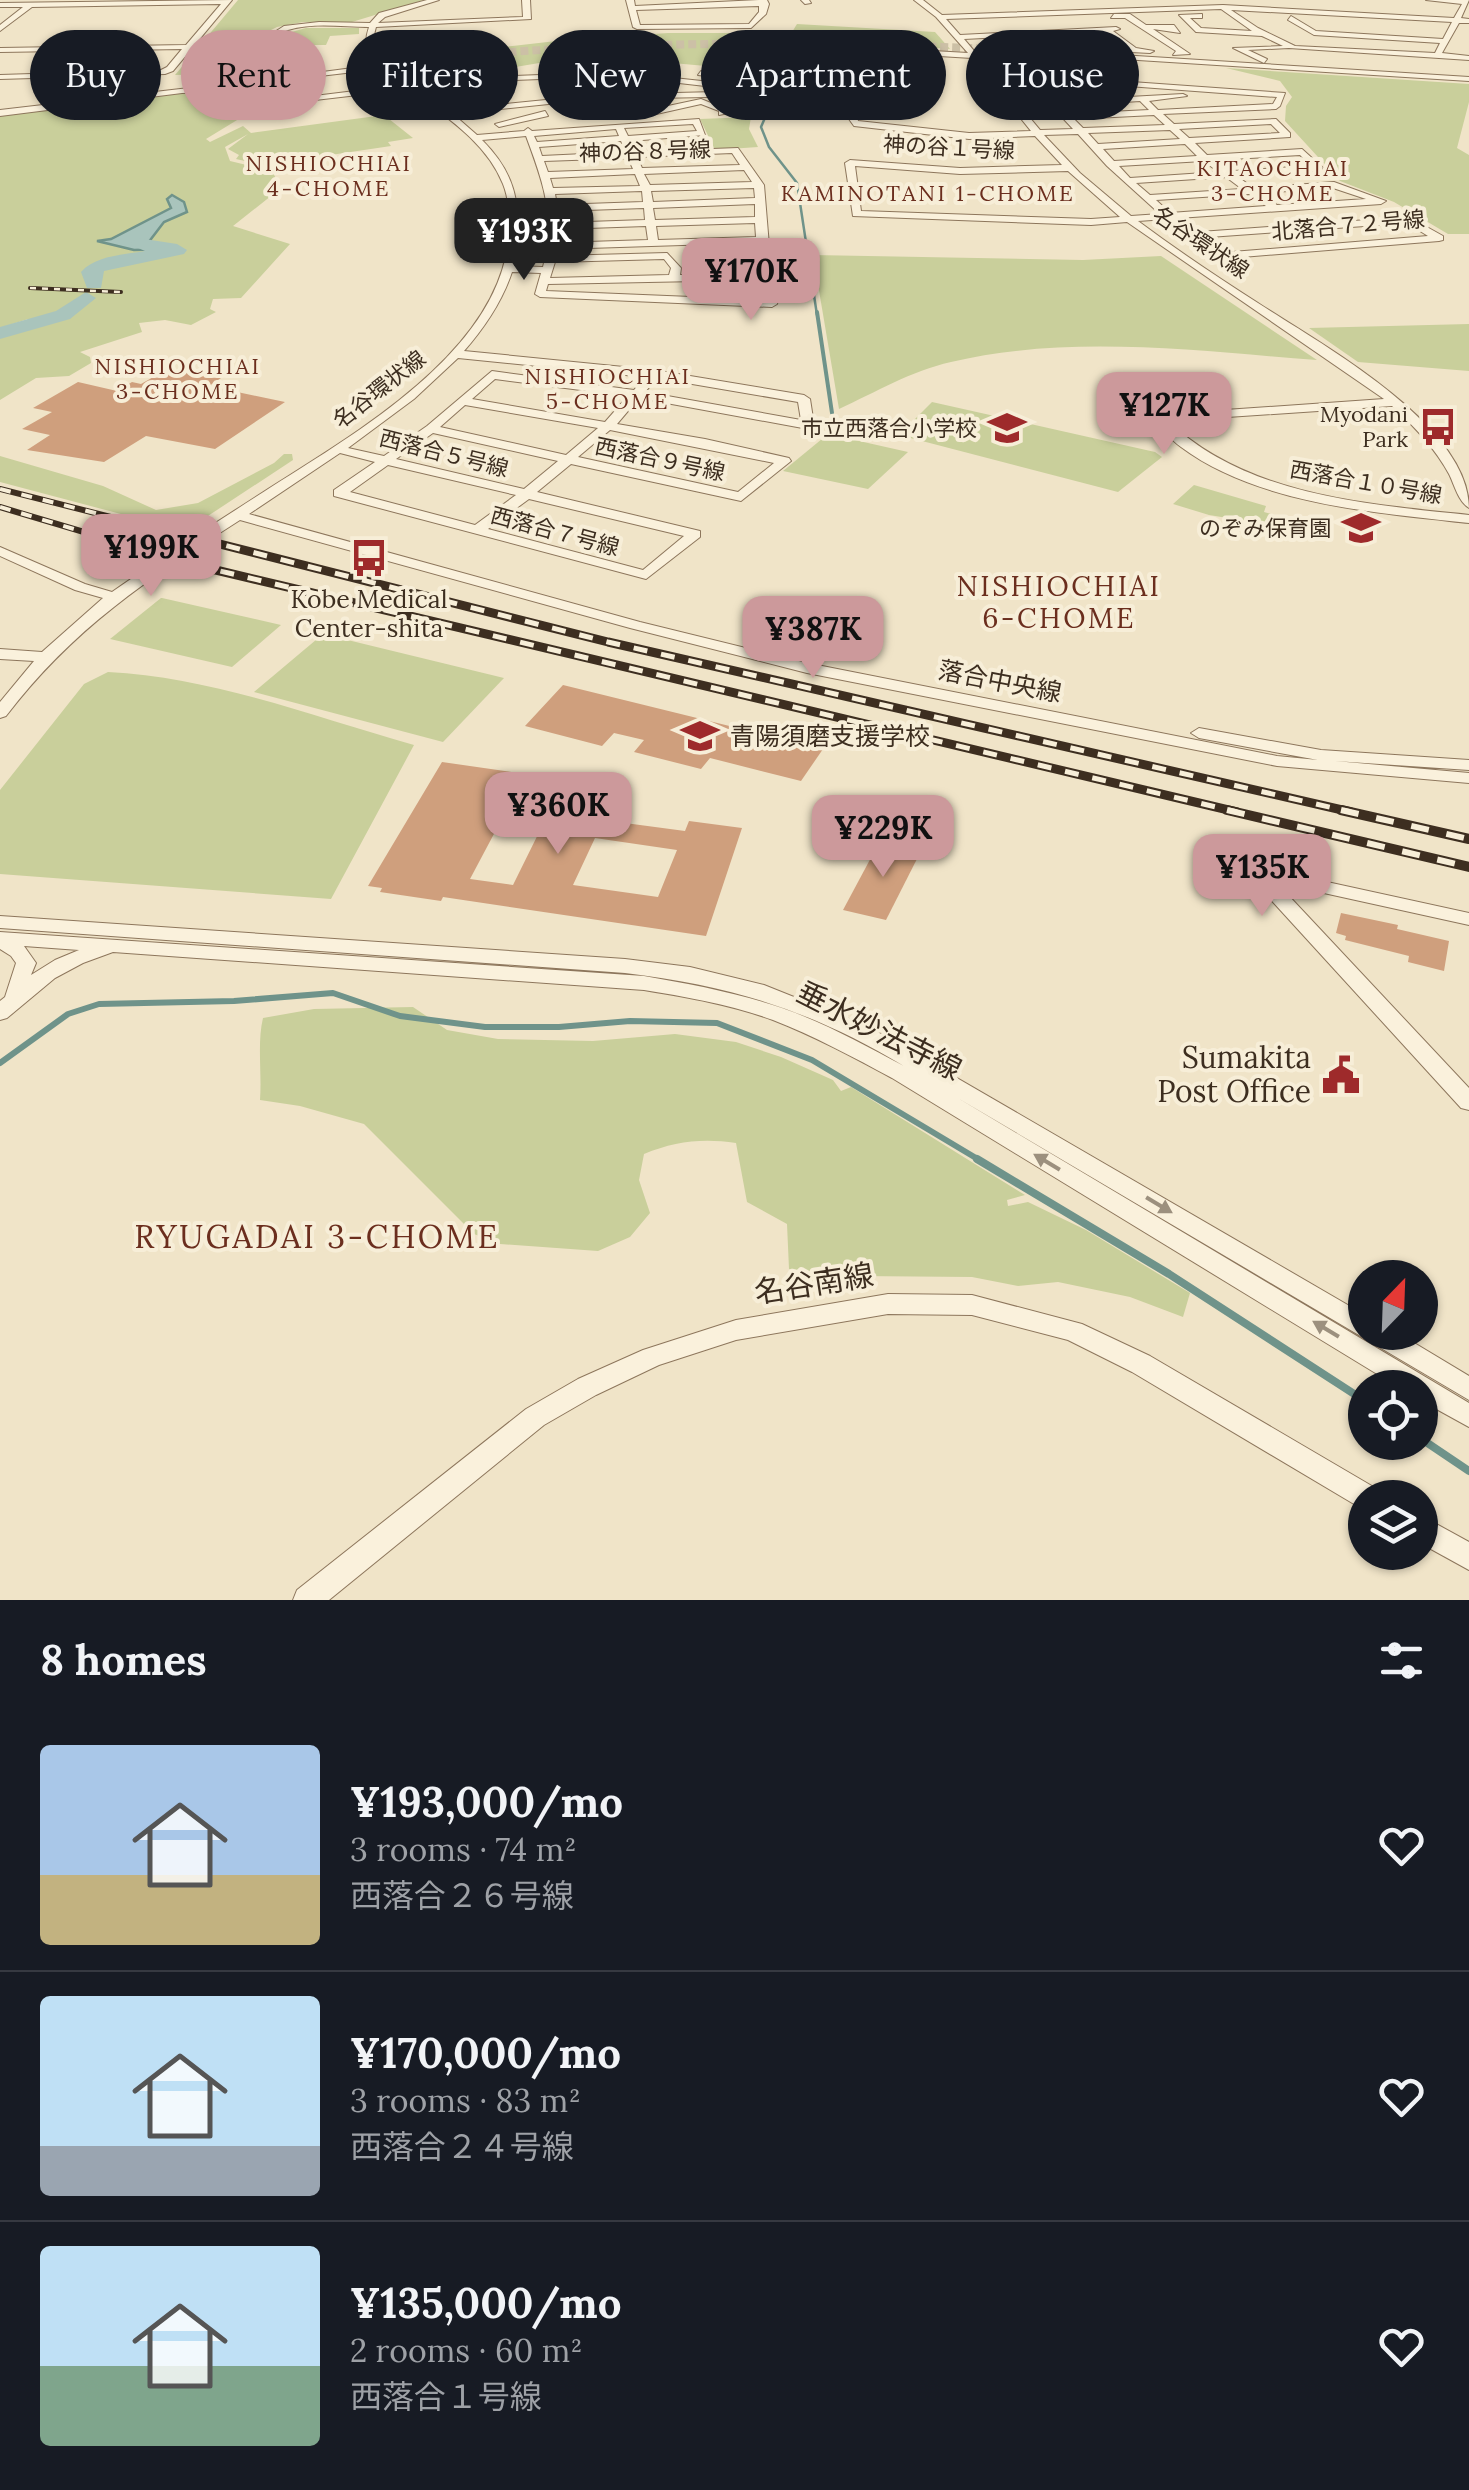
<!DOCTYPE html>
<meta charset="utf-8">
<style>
body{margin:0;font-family:Lora,"Noto Sans JP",serif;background:#242831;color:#f1f3f6;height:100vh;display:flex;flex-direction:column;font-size:38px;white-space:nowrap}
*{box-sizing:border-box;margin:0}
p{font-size:32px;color:#9ea1a6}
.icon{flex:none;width:55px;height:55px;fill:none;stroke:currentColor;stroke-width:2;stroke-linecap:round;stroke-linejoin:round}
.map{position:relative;height:1600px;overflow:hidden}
.details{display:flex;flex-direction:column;background:#171b24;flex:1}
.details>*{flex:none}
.top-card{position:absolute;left:30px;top:30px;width:1410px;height:90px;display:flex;gap:20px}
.needle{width:65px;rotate:23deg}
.fabs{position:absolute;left:1348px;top:1260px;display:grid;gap:20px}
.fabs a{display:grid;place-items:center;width:90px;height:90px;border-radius:50%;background:#171b24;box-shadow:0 2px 8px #0004;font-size:50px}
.price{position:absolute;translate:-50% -85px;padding:0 22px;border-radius:20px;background:#cc999b;color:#111;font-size:32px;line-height:65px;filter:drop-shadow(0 2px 5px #0008)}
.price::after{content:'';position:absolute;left:50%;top:60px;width:30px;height:22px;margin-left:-15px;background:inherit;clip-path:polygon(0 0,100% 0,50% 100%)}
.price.on{background:#222;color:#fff}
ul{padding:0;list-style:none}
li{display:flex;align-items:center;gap:30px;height:250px;padding:0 40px}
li+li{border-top:2px solid #363941}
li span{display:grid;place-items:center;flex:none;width:280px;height:200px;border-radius:10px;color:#555}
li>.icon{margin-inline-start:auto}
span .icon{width:120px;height:120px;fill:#fffc;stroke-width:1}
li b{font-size:42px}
h2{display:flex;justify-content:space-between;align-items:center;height:120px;padding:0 40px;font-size:42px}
.chip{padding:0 35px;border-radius:45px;background:#171b24;box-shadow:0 2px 8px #0004;font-size:35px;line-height:90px}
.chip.on{background:#cc999b;color:#111}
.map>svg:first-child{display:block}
</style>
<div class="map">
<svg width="1469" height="1600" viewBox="0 0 1469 1600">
<rect width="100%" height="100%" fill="#f0e4c8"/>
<g fill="#c9cf9b" fill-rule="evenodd">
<path d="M238,0H424L352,22H303L277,27L261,35L241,66L215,74L175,75Z"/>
<path d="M797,24L935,32L950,49L789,37Z"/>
<path d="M359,28V34L330,36L326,45H280L284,34L306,28Z"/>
<path d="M668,33H763L758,46L773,72L606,57L557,60L419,83L392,60L565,40Z"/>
<path d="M1226,68L1469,84V102L1457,148L1469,155V234H1448L1394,202L1340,181L1285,121L1286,106L1292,97L1280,81Z"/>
<path d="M211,90L265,103L206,139L210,142L243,126L251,133L384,115L413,138L388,142L391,146L263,165L236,159L239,155L228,149L248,134L225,147L230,161L272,171L281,188L233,226L290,244L241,298L213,299L210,309L216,312L191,325L165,320L139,323L142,332L80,352L90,357L91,363L69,376L36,378L0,400V335L17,330L28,319L0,328V116ZM171,202L187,212L164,222L148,243L170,249C145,249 122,253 100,239H111L172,208Z"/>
<path d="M751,117L749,129L758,147L715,150L700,119Z"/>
<path d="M813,255L1083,260L1161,256L1317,360C1197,351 1069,334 951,362C911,371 876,392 839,409Z"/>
<path d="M1469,324V371L1358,362L1309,328Z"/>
<path d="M932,402L1155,452L1162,457L1118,492L899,435Z"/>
<path d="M828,434L908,452L868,489L783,471Z"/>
<path d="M284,454H292L293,460L185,531L0,482V456L103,486L156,510L198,503L274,463Z"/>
<path d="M1194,485L1266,506L1264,512L1285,518L1282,527L1209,515L1173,504Z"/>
<path d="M161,598H162L281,625L232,667L110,639Z"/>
<path d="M323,634L504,678L443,742L254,692Z"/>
<path d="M108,672C212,677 314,717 414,745L331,899L0,874V790L84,684Z"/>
<path d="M413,1007L447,1030L498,1039L593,1041L675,1034L736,1042L781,1057L833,1080L841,1091L851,1087L1025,1195L1007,1200L1008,1206L1028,1202L1086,1230L1190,1293L1183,1317L1130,1297L1058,1282L1018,1286L972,1277L857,1276L811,1285L789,1269L787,1224L747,1202L736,1143C703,1138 675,1141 644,1154L639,1180L650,1213L630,1237L598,1251L500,1244L474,1234L364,1124L300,1106L260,1100C262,1073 257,1043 263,1018L314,1009Z"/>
</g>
<path fill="#a9c4bc" stroke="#6f938a" stroke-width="2.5" d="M172,195L184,202L187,212L164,222L148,243L179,249L134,250L97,241L111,239L171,208L167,199Z"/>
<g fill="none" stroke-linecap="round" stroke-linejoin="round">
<path stroke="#6f938a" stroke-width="2.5" d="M776,46L786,69L761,127L769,147L797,183L817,315"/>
<path stroke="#6f938a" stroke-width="4" d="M817,312L832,413"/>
<path stroke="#6f938a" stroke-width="6" d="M0,1063L68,1014L99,1004L234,1001L333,993L400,1016L485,1027H559L630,1021L717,1023L812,1060L981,1161"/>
<g stroke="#6f938a" stroke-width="8">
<path d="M977,1159L1169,1274L1365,1401"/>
<path d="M1420,1438L1469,1471"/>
</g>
<g fill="#a9c4bc" fill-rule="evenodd">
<path d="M138,238L177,244L187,250L184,254L104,271L101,288H87L81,272C96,255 124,255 145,251L129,244Z"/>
<path d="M86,292L96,298L70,319L0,339V327L56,311Z"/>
</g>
</g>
<g fill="#cf9f7d" fill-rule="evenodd">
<path d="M169,368L221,378L209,386L285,402L215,449L146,436L104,462L27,450L50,435L22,429L52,412L33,408L78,382L117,391L132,382L141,384Z"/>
<path d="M563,685L823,749L801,781L710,758L701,769L634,752L644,740L614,733L602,746L525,726Z"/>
<path d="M442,762L526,774L513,799L520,800L511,816L504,815L470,879L513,885L553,804L572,806L596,801L614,811L610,821L685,831L689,821L742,828L706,936L443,897L441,901L380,892L382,888L368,886ZM595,838L677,850L658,897L573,885Z"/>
<path d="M881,839L922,849L886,920L843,910Z"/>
<path d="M1341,913L1398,925L1397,929L1449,941L1444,971L1408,962L1409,956L1345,940L1346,936L1336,933Z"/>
</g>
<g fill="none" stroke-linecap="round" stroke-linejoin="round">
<path stroke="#ccc0a6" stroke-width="8" stroke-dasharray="8 4" stroke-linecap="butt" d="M365,65C580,41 795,39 1011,50"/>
<g stroke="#8d765c" stroke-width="2">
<g id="minor">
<path d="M232,0L173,71L165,74L0,79V75L161,70L167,67L182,49L0,52V48L186,45L221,4L32,7L0,31V25L23,7H0V3Z"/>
<path d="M427,0H439L385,17L378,23L523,17L522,0H530L531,19L376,27C366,59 390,67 412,84L464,78L618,72L720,83L742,80L698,75L701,71L751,78L746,86L722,87L724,92H765L769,94L765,96L596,99L453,114L477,135L524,131L528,128L532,131L699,119L705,135L630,141L635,152L738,148L764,185L771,270L726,261L714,244L557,249L556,256L667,253L681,268L680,275H698L779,295L777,304L772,307L540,297L535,294L541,273L512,272C502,302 484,328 464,351L654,370L804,395L810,399L814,425L808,429L639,398L617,424L705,439L789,458L791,461L741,501L571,464L537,492L700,531V537L646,579L334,496V490L375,462L340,453L249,514L640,622L807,663L1277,756L1318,760L1199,738L1191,733L1199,728L1321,750L1469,760V770L1335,761L1469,773V783L1277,766L807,673L630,628L240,520C148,579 73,628 6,716L0,718V702L34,661L0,659V649L42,652L103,598L75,590L0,556V547L85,584L112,592C162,557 214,524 265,491C354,434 507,348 509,229C509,213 509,199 503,184C486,141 443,115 409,89L298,102L235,91L182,93L0,116V110L189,88L235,87L298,98L404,85C381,68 358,59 369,27C343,27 314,22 288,30C259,40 254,91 214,81L242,69L267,37L284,26L319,22L370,23L379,13ZM618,76L714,87L716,92L596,95L447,110L418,88L464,82ZM693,124L697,131L628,136L624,128ZM616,129L619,136L537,142L534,136ZM526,136C539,171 552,205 548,244L519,245C519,200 515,173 482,140ZM621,141L626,152L542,156L539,147ZM732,153L740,165L642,168L637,157ZM628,158L633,169L548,172L544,161ZM744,170L752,182L650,185L644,174ZM635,174L640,186L553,188L550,178ZM754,188L755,198L653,202L651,191ZM642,191L643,202L557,205L555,194ZM755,204V217L655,220L653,208ZM644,208L645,220L559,223L558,211ZM755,223L756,237L658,240L656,226ZM646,226L648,240L558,243L559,229ZM757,243L761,263L734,257L724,244ZM547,250L543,267L514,266L518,251ZM664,259L671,268L669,275L550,278L555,262ZM698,281L768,297L767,300L546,291L548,284ZM458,358L645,377L634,390L492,371L427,426L384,456L348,448L414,399ZM657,378L798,402L801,420L645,392ZM495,379L628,396L605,422L472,399ZM465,405L598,428L566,455L440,427ZM610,430L774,463L738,492L578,457ZM433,433L558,461L524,489L396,459ZM388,465L516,495L475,525L350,492ZM529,499L684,536L643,570L488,529Z"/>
<path d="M626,0H634L635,6L759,0H767L769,4L766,14L751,28L637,29L633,27ZM759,6V12L749,24L640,25L636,10Z"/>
<path d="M801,0H809L811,3L805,4Z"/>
<path d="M914,0H923L942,15L1223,5L1454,18L1462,4L1426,0H1469L1461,18L1469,19V23H1459L1442,53L1469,56V60L1289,48L1248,50L1267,59L1264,63L1233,48L1283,46L1262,36L1196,32L1179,15L1202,14V18H1190L1201,28L1252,31L1221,9L946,19L960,35L1116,27L1120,29L1113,31L1136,48L1154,51L1150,53L1131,52L1104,32L964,39L997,78L1061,77L1285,93L1280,106L1276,109L1163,114L1174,124L1276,119L1290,133V137L1195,143L1207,155L1302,149L1323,168L1318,171L1237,176L1253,188L1334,182L1386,201L1381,204L1178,218L1200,232L1409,217L1443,236V240L1439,241L1230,258L1166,219L1138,221C1177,250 1217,277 1258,303C1321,344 1469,425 1469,508C1458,501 1455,486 1449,474C1435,448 1414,426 1392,406L1168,421C1247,496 1365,504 1469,515V523C1377,513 1257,504 1181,447C1171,440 1162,429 1153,421V415L1384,399L1127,222L1091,225L853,216L845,163L850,160L960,168L1062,165L1035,136L969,139L854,126L849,119L791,114L794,99L778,98V94L844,98V88L791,85L788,81L844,83L846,75L794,71L791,67L847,70L850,50L794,47L791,43L968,53L936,17ZM1231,10L1452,22L1443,39L1316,31L1291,16L1288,20L1314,35L1440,43L1435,53L1295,46L1258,28ZM857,51L972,58L1031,131L969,133L858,121L851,93ZM1061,81L1277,97L1273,104L1158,110L1149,101L1187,96L1183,94L1057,101L1038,82ZM1000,82H1029L1073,129L1040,130ZM802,100L845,103L848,114L799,110ZM1140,101L1149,110L1069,114L1061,106ZM1154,115L1165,125L1083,128L1074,119ZM1271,124L1280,133L1189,138L1179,129ZM1170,130L1180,139L1098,144L1088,133ZM1078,134L1107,166L1160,214L1131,216L1080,173L1044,135ZM1185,144L1197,156L1114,161L1103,149ZM1300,155L1311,166L1230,171L1214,160ZM1203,161L1219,172L1130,178L1119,166ZM855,166L960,174L1068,171L1120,217L1091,219L861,211ZM1226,177L1242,189L1150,195L1136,183ZM1333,188L1366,199L1277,205L1260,193ZM1249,194L1266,206L1170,213L1156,200ZM1407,223L1428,236L1232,252L1209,237Z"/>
<path d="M1114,14H1130L1146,25H1174L1180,33L1153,29L1190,54L1173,55L1176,51L1125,18H1111Z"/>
<path d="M1008,48L1469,77V81L1011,52Z"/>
<path d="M368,66L371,70L235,86L231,84Z"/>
<path d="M601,99L635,113L701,99L733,112L719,115V111L701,104L634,119L598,104Z"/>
<path d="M545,111L548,116L499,127L495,124Z"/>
<path d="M1286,873L1469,913V925L1292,886L1289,896L1469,1088V1110L1461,1108L1272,901L1270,897L1279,875Z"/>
<path d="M0,916L625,959L690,967L764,985L869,1027L1365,1315V1332H1396L1469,1376V1400L956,1097L1469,1403V1427L1420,1400V1388H1400L892,1078C853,1057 814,1036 773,1020C732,1005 687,997 644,990L113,952L83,963L55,978L7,1018L0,1020V1001L5,997L16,963L11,956L0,949V932L644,976C691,984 737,993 782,1008C825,1023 864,1045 904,1066C810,1010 733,986 625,973L0,928ZM24,946L79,950L55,960L31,975L36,963Z"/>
<path d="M888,1294L972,1295L1082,1324L1150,1356L1377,1489L1381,1498H1365V1509L1359,1507L1132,1372L1068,1340L972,1315L888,1314L736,1340L659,1365L596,1395L544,1425L329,1600H293L297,1590L526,1409L578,1379L643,1350L736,1320Z"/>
<path d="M1420,1515L1469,1542V1570L1420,1543Z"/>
</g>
</g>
<use href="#minor" fill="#faf1dc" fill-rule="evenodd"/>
<g stroke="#3d2e20" stroke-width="4">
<path id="rail-far3" d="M30,288L121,292"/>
</g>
<g stroke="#3d2e20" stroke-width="6">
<g id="rail-far2">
<path d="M0,489L182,535"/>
<path d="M0,507L94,535"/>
</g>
</g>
<g stroke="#3d2e20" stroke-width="9">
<g id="rail-far1">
<path d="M86,532L199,566L1237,812"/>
<path d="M172,532L608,642L1351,812"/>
</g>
</g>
<g stroke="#3d2e20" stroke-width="10">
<g id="rail">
<path d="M1227,810L1469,867"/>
<path d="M1341,810L1469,839"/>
</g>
</g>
<use href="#rail-far3" stroke="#f7eed8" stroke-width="2.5" stroke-dasharray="6" stroke-linecap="butt"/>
<use href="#rail-far2" stroke="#f7eed8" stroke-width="4" stroke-dasharray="11" stroke-linecap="butt"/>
<use href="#rail-far1" stroke="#f7eed8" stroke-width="5" stroke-dasharray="14" stroke-linecap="butt"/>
<use href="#rail" stroke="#f7eed8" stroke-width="6" stroke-dasharray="18" stroke-linecap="butt"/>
</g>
<defs><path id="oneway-solid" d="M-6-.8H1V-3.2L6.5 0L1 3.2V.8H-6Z" transform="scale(2.5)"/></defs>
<g fill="#9c907e">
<use href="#oneway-solid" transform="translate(1047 1162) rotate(-149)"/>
<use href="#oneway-solid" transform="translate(1159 1205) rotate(31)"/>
<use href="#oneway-solid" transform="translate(1326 1329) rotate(-149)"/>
</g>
<defs>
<g id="bus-bare" transform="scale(3)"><path d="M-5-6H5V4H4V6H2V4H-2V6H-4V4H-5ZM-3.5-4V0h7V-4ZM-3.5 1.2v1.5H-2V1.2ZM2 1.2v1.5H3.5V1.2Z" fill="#9e2a2b" stroke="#f7eed8" stroke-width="2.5" paint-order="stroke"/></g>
<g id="school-bare" transform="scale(3)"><path d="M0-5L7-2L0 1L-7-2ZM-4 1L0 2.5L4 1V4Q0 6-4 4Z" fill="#9e2a2b" stroke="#f7eed8" stroke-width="2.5" paint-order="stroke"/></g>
<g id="civic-bare" transform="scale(3)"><path d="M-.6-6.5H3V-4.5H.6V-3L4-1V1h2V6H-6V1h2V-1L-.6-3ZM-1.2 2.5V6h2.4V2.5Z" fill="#9e2a2b" stroke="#f7eed8" stroke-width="2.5" paint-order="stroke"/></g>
</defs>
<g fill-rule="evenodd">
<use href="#bus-bare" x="1438" y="427"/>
<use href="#school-bare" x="1007" y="428"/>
<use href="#school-bare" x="1361" y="528"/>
<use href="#bus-bare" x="369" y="558"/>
<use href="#school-bare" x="700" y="736"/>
<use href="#civic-bare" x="1341" y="1075"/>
</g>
<g text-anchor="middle" stroke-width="8" stroke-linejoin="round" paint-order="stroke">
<g font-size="22" fill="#3d2e20" stroke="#f7eed8">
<text transform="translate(949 147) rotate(3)" y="8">神の谷１号線</text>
<text transform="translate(645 151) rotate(-2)" y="8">神の谷８号線</text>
<text transform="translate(1348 225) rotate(-5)" y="8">北落合７２号線</text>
<text transform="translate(1201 242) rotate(34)" y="8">名谷環状線</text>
<text transform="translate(379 389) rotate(-38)" y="8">名谷環状線</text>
<text transform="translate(444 453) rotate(14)" y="8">西落合５号線</text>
<text transform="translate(660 459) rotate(12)" y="8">西落合９号線</text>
<text transform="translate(1366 482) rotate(10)" y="8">西落合１０号線</text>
<text transform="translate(555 531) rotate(15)" y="8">西落合７号線</text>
</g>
<g font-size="22" letter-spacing="2.5" fill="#6b2e1e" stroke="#f7eed8">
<text x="329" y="171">NISHIOCHIAI<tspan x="329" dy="25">4-CHOME</tspan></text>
<text x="1273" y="176">KITAOCHIAI<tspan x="1273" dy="25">3-CHOME</tspan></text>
<text x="928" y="201">KAMINOTANI 1-CHOME</text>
<text x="178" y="374">NISHIOCHIAI<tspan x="178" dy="25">3-CHOME</tspan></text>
<text x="608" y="384">NISHIOCHIAI<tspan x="608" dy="25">5-CHOME</tspan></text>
</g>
<g font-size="22" fill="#3d2e20" stroke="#f7eed8" text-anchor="end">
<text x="1408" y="422">Myodani<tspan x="1408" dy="25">Park</tspan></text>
<text x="977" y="436">市立西落合小学校</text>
<text x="1331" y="536">のぞみ保育園</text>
</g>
<g font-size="25" fill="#3d2e20" stroke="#f7eed8">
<text x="369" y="608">Kobe Medical<tspan x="369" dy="29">Center-shita</tspan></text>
<text x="730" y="745" text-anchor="start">青陽須磨支援学校</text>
</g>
<g font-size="25" fill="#3d2e20" stroke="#f7eed8">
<text transform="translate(1000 681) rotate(11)" y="9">落合中央線</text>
</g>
<g font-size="28" letter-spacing="2.5" fill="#6b2e1e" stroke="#f7eed8">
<text x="1059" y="596">NISHIOCHIAI<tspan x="1059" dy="32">6-CHOME</tspan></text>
</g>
<g font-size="30" fill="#3d2e20" stroke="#f7eed8">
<text transform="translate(879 1031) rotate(27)" y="10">垂水妙法寺線</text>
<text transform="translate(814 1284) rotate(-9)" y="10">名谷南線</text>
</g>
<g font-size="30" fill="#3d2e20" stroke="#f7eed8" text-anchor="end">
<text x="1311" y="1068">Sumakita<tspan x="1311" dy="34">Post Office</tspan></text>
</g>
<g font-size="32" letter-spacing="2.5" fill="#6b2e1e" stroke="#f7eed8">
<text x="317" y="1248">RYUGADAI 3-CHOME</text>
</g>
</g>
</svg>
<div class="fabs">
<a><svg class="needle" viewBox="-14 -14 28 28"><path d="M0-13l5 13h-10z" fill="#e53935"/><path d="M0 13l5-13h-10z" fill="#9ea1a6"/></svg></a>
<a><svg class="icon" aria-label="locate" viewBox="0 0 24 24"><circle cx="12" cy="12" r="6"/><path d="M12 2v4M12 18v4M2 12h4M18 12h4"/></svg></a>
<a><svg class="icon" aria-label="layers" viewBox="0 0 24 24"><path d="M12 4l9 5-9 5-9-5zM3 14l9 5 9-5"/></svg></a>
</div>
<b class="price on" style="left:524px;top:283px">¥193K</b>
<b class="price" style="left:751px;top:323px">¥170K</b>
<b class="price" style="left:1164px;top:457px">¥127K</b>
<b class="price" style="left:151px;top:599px">¥199K</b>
<b class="price" style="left:813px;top:681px">¥387K</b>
<b class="price" style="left:558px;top:857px">¥360K</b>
<b class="price" style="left:883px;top:880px">¥229K</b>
<b class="price" style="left:1262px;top:919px">¥135K</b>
<div class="top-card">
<a class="chip">Buy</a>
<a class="chip on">Rent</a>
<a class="chip">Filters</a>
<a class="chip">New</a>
<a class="chip">Apartment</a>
<a class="chip">House</a>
</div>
</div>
<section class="details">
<h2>8 homes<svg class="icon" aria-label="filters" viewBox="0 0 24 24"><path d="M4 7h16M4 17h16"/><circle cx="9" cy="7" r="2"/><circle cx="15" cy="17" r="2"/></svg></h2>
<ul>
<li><span style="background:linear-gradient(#a9c7e8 65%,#c2b280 0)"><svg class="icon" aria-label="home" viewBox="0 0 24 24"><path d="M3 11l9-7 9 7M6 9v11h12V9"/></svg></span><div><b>¥193,000/mo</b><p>3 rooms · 74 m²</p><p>西落合２６号線</p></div><svg class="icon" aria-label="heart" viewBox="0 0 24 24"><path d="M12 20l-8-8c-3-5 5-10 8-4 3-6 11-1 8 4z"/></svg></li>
<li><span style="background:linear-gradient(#bfe0f5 75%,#9aa5b1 0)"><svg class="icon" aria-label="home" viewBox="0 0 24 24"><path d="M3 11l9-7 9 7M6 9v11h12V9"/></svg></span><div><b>¥170,000/mo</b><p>3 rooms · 83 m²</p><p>西落合２４号線</p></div><svg class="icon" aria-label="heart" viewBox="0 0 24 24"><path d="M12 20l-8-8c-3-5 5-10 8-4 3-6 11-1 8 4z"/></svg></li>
<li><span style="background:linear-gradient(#bfe0f5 60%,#7fa58c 0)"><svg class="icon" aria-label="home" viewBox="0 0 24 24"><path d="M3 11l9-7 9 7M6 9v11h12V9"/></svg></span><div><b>¥135,000/mo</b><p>2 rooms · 60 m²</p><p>西落合１号線</p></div><svg class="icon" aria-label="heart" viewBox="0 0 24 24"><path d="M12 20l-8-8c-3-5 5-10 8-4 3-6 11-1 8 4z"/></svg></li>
</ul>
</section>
